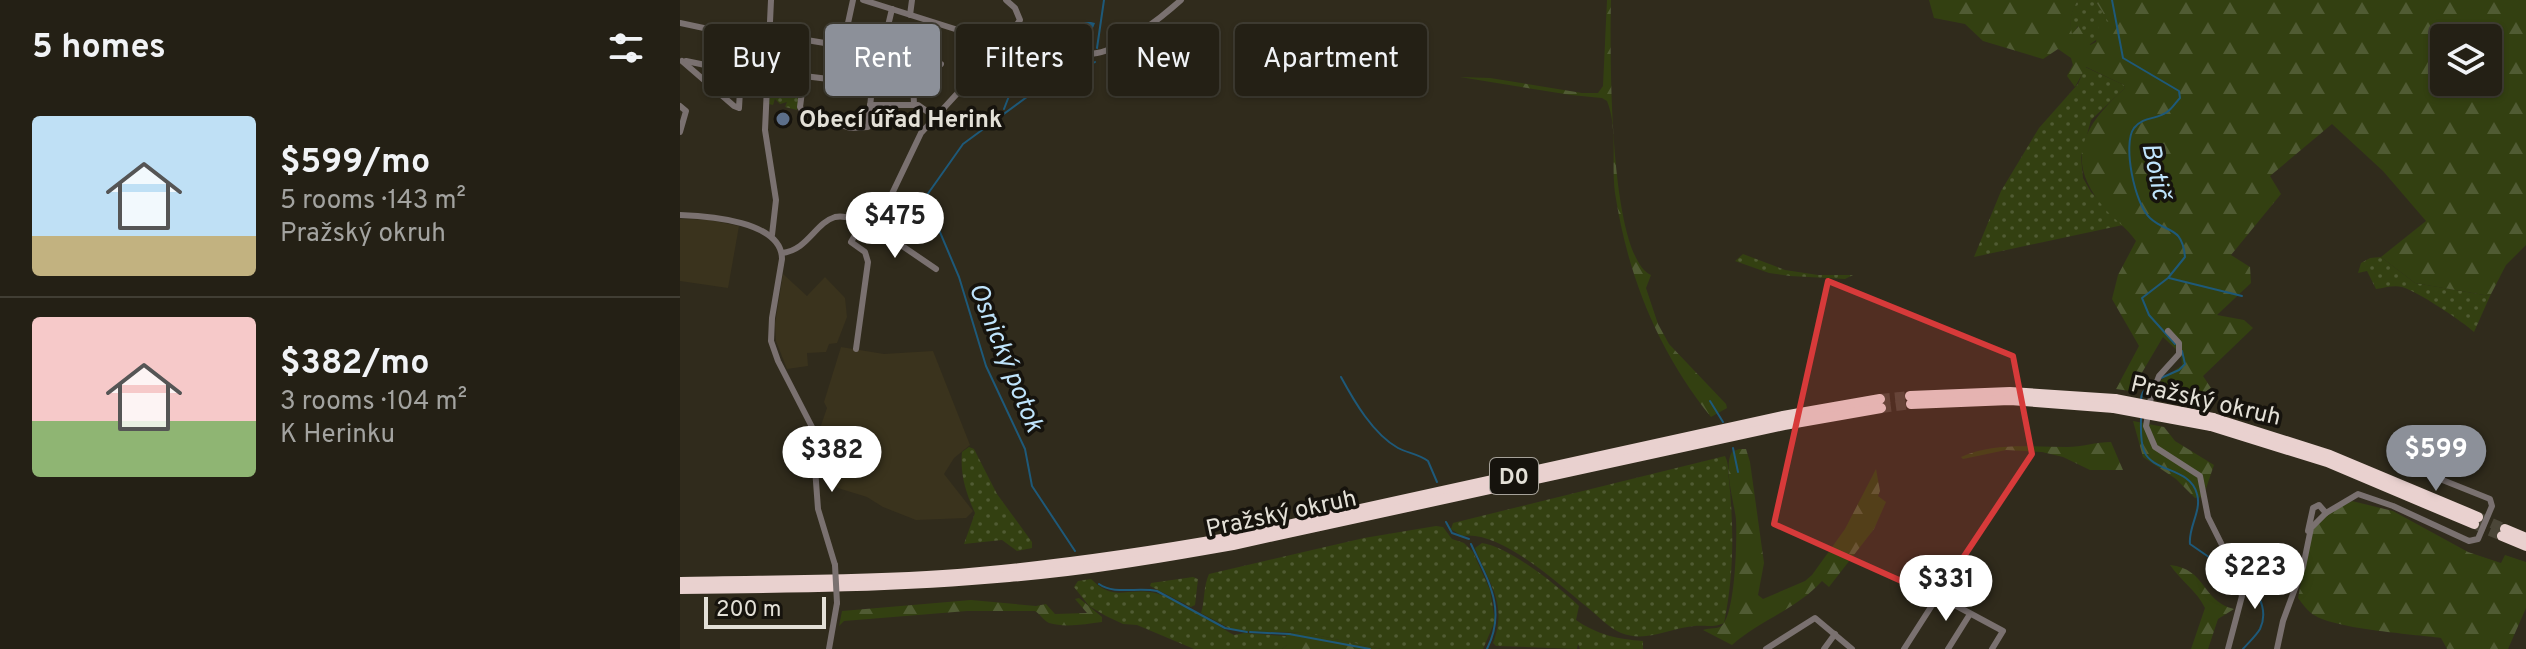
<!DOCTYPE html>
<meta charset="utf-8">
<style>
body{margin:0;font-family:Overpass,sans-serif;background:#302d22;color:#f1f3f6;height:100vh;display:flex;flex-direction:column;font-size:30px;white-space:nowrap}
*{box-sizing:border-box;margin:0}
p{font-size:26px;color:#a3a3a0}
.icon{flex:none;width:44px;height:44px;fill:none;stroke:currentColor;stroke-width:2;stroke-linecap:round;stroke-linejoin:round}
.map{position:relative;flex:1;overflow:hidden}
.drawer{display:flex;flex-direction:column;background:#242015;width:680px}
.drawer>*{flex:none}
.hud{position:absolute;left:24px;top:24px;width:760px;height:72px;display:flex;gap:16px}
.controls{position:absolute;left:1750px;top:24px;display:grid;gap:16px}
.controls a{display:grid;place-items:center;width:72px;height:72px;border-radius:8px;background:#242015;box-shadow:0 2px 6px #0004,0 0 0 2px #413e34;font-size:40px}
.scale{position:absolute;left:24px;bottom:20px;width:122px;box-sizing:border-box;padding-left:8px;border:4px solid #e3e0d7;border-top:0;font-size:22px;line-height:28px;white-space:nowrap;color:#e3e0d7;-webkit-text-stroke:6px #16130d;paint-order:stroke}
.price{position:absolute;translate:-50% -68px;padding:0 18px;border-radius:28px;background:#fff;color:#222;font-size:26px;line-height:52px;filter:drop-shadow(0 2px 4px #0008)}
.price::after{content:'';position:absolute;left:50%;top:48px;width:24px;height:18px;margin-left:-12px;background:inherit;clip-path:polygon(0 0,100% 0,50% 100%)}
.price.on{background:#8c9099;color:#fff}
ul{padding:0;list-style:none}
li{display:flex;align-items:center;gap:24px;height:200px;padding:0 32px}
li+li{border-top:2px solid #413e34}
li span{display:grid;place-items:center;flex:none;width:224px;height:160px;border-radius:8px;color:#555}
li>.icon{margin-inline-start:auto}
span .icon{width:96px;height:96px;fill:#fffc;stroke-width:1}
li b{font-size:34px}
h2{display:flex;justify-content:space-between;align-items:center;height:96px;padding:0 32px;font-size:34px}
.pill{padding:0 28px;border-radius:8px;background:#242015;box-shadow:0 2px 6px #0004,0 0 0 2px #413e34;font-size:28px;line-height:72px}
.pill.on{background:#8c9099;color:#fff}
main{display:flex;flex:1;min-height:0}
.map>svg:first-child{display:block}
</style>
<main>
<section class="drawer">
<h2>5 homes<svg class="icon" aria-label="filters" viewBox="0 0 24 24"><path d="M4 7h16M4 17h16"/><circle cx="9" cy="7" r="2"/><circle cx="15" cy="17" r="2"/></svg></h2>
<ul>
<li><span style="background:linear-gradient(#bfe0f5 75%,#c2b280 0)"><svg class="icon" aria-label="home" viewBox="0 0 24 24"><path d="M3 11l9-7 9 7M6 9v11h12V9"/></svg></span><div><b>$599/mo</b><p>5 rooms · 143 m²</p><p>Pražský okruh</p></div></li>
<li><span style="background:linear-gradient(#f6c9c9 65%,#8fb573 0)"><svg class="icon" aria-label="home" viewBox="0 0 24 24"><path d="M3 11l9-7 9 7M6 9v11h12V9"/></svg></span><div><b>$382/mo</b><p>3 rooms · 104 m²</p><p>K Herinku</p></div></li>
</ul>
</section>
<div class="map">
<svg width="1846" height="649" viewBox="0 0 1846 649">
<defs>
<pattern id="grass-dots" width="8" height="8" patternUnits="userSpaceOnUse" patternTransform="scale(2)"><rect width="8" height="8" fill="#334011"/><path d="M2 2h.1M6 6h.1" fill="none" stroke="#505b33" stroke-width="1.8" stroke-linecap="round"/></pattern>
<pattern id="forest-firs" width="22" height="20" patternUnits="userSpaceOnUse" patternTransform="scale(2)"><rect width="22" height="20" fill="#334011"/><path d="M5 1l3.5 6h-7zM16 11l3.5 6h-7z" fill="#505b33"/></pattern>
</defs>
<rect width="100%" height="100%" fill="#302b1c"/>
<g fill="#3a331d">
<path d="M0,219L29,220L59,226L48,288L0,281Z"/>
<path d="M103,274L127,296L145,277L165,298L167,317L157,343L149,344L146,352L127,353L128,366L107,369L96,341L95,324Z"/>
<path d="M161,347L204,354L253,351L290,445L274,458L264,474L293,511L286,518L236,520L203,507L187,497L148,485L142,436L138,434L147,408L144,402Z"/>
</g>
<g fill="url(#grass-dots)">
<path d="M1398,0H1415L1433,28L1409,45L1398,26L1392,36C1389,23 1390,11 1398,0Z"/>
<path d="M409,58L411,64C396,73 352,100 337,92L343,62L346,60Z"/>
<path d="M329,61L332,62L334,71L326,77L328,85L321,98L306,88L297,76L310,67Z"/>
<path d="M1405,67L1444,85L1445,88L1411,120L1401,157L1403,178L1411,192L1443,225L1294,257L1321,191L1359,128L1398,84Z"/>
<path d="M93,72L122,78L117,110L105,107L107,102L100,104L95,99L93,105L89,104Z"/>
<path d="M1063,254L1105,270L1138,275H1173L1165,279L1110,276L1089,273L1055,261Z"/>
<path d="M1701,257L1735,283L1810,296L1794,332C1782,321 1737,291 1722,287C1713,285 1705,288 1696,289L1687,271L1678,273L1681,263L1690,258Z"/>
<path d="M289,447L294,449L317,494L352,542V548L337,551L322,540L284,544L295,513C286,493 280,475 282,452Z"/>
<path d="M1045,456C1049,464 1048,471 1049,480C1054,529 1054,575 1044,623C1034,628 1024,625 1014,626C990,628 966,643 941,633C929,628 917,615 907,607C879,584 819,529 782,536L771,529L773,523L777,522Z"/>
<path d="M756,526L763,527L772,539L784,543L793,552L810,590L815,621L803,649H702L626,633L563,631L549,628L521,613C525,602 523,587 529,574L684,538Z"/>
<path d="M802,543C830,547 878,586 899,606L896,620C918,635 937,639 963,641V649H900L898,644L897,649L816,646L813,643C828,603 809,584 795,548Z"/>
<path d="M513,577L518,579L515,605L511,607L470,586L471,583Z"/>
<path d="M411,579C433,601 442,589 469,592C490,593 534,624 554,635L564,633L605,636L607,637V645L602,649H514L457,625L443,624L426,616L409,606L394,587L398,581Z"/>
</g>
<g fill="url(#forest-firs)" fill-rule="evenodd">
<path d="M927,0H931C930,47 928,256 971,275L966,288L978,324L989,344L1046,404L1047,408L1031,417C978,351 948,277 935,193C931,163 938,128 927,101L922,98L891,95L780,77L810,78L902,93H918L923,86Z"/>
<path d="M1249,0H1398C1391,11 1389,22 1392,34L1399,26L1410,45L1416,42L1419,22H1424L1431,26L1415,0H1846V245L1826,265L1810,296L1735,283L1701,257L1746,221L1703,171L1652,124L1590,176L1601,194L1551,255L1570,267L1571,283L1537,315L1564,320L1573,328L1523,376L1531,388L1507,404L1472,398L1480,381L1502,365L1501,354L1483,337L1457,381V392L1436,389L1459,346L1432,299L1438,275L1456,241C1447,228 1436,221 1426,210C1383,161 1402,127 1445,88L1444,85L1406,67L1395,87L1387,76L1393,65L1391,58L1378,49L1363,59L1303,41L1285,24L1254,18ZM1764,38H1808V82H1764Z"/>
<path d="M1453,421L1484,427L1495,441L1534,465L1523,497L1515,498L1496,479L1463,457Z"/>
<path d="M1431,442L1443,470H1410L1383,457L1362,452L1326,450L1283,459L1281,457C1314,442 1351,447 1387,447C1402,447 1416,442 1431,442Z"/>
<path d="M1059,449H1066L1070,462L1084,563L1078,595L1083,599L1125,581L1132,575L1165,529L1196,469L1200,491L1198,496L1206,502L1194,529L1149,587L1142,581C1117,609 1080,620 1052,645L1023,630C1027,628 1036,629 1040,627C1056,619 1057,536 1056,519C1054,502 1043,466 1052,452Z"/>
<path d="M1672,501L1713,511L1788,552L1821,563L1825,555L1846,562V608L1828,649H1767L1761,638C1733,634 1650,629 1631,613C1626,609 1622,603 1618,598L1631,531L1641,518Z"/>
<path d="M1490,565C1527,569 1521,601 1554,609L1538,619L1528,649H1511L1525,608C1517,591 1501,581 1490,565Z"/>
<path d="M399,598L422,617V622C406,624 385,628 369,623C363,620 360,614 355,611H287L164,621L159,626L162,611L291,600L356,606L366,604L375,614L407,613L395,599Z"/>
<path d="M606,633H626L702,649H602L607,645Z"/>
</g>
<path fill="#1e5979" d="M357,22H411L415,23L405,48L329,49L342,28Z"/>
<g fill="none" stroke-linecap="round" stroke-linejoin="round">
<g stroke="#1e5979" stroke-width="2">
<path d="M1432,0L1443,58L1499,91L1500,98C1496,102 1492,109 1487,112C1476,120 1464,116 1454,128C1442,144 1455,205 1470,218C1487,234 1502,225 1505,257L1488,278L1462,298L1469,315L1495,344"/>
<path d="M417,48L424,0"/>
<path d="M324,109L341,65L363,60"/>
<path d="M1489,278L1562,296"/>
<path d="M661,377C674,401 693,434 718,448C727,453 739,454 748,461L757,482"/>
<path d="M1481,378L1499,370L1505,364L1502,351"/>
<path d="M1461,400C1461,391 1468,385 1475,381"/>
<path d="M1030,401L1043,422"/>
<path d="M1461,418C1461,429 1460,441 1464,451C1473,473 1510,467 1517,494C1522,511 1508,527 1510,544L1536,562L1550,568"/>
<path d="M1053,448L1058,472"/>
<path d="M766,522L772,533L789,539"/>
<path d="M791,544C808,581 827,609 807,649"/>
<path d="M395,551L352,486L345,449L306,366L279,277L251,211L247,195L283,144L359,88L401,70L415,62"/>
<path d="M1558,574C1575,585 1590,608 1580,629C1576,636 1568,643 1563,649"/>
<path d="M419,584C434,595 458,587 477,591L545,628L567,632"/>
<path d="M570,632L609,634L690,649"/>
</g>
<g stroke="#4b4638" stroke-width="10" stroke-dasharray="10 5" stroke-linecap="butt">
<path d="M1200,399L1230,396"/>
<path d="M1201,408L1231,404"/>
<path d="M1798,517L1825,529"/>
<path d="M1796,525L1822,536"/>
</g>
<g stroke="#7a7170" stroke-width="6">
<path d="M91,0L85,130L96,200L92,235"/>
<path d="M183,0L275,29L319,49"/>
<path d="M230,15L232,0"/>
<path d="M0,23L66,37L68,40L61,73L59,108L54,106L2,61"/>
<path d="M90,34L163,46L173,0"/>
<path d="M318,52L340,20L335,8L326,0"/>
<path d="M244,57L261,64"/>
<path d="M6,61L88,78"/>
<path d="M89,68L124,76L120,107L123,112L170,128L188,127L191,97L212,9"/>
<path d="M124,76L157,80"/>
<path d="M190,105H238L255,117"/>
<path d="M234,105L233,80L256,24"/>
<path d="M0,106L6,111L0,132"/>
<path d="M209,202L243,232"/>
<path d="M0,215C28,216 102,221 102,259L92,318L91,341L98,361L132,427L138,509L155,565"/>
<path d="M193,226L256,269"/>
<path d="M102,253C128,250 135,223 155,217C171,213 183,230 198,223L241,133L307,61C341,44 381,60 417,53C442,49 482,17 501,0"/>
<path d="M1488,331L1499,343V354L1479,376L1471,397L1466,426L1475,447L1520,476L1528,517L1551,563L1562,596L1548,649"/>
<path d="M176,349L188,262L185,252L171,242L182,223"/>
<path d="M1628,531L1633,508L1639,505L1646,513"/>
<path d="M149,649L157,603"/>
<path d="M1086,649L1135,618L1172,649"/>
<path d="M1144,649L1155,634"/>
<path d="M1224,649L1258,596L1323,631L1312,649"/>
<path d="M1268,649L1290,614"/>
<path d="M1597,649L1603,621L1623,567L1631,528L1646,513L1678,494L1713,506L1789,541L1798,539L1812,506L1810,499L1740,471L1735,462"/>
</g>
<g stroke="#e9d1cf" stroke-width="10">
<path d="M1230,396L1330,392L1435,399"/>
<path d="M1231,404L1330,400L1434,408"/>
<path d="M1533,418L1650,455L1798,517"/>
<path d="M1531,426L1647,462L1794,524"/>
<path d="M1825,529L1846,538"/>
<path d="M1822,536L1846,546"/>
<path d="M0,582C87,580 175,581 263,575C361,568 457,554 553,537L1103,416L1200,399"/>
<path d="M0,589C110,588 220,587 329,577C405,571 479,558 553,545L1104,425L1201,408"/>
</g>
<path stroke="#7a7170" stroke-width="6" d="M155,565L157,603"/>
<g stroke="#e9d1cf" stroke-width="10">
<path d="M1435,399L1533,418"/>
<path d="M1434,408L1531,426"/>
</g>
</g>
<path fill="#d73a3a" fill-opacity="0.2" stroke="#d73a3a" stroke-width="6" stroke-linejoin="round" d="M1148,281L1333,356L1352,454L1257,597L1094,524Z"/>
<circle fill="#5c6f8a" stroke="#16130d" stroke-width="3" cx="103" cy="119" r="8"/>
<g text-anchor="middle" stroke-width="7" stroke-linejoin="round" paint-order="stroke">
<rect fill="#16130d" stroke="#a6a29a" stroke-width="2" x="810" y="458" width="48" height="36" rx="6"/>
<g font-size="22" font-weight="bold" fill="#e3e0d7">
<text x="834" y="484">D0</text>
</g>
<g font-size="24" font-weight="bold" fill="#e3e0d7" stroke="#16130d" text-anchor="start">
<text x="119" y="127">Obecí úřad Herink</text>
</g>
<g font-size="24" fill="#e3e0d7" stroke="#16130d">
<text transform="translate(1526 400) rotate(13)" y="8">Pražský okruh</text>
<text transform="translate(601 513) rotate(-12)" y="8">Pražský okruh</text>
</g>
<g font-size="26" font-style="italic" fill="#bfe4fc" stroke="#16130d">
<text transform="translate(1477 171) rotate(78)" y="9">Botič</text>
<text transform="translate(327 357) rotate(68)" y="9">Osnický potok</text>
</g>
</g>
</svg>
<div class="controls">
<a><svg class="icon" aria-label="layers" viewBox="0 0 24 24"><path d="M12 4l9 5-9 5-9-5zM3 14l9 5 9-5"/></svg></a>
</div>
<div class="scale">200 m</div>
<b class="price" style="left:215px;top:260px">$475</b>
<b class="price on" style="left:1756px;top:493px">$599</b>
<b class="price" style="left:152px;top:494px">$382</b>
<b class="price" style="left:1575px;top:611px">$223</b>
<b class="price" style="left:1266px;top:623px">$331</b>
<div class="hud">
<a class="pill">Buy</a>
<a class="pill on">Rent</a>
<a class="pill">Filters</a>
<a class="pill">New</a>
<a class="pill">Apartment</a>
</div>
</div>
</main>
